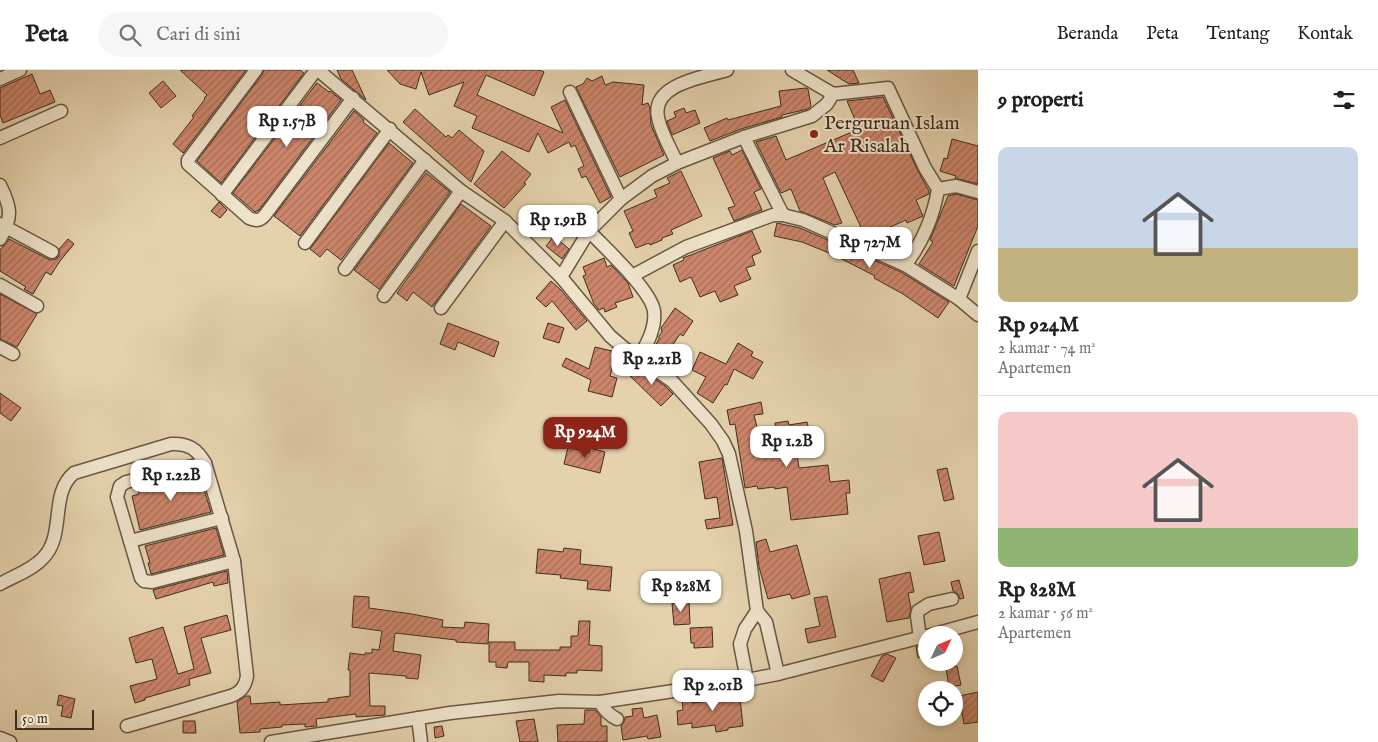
<!DOCTYPE html>
<html lang="id">
<meta charset="utf-8">
<style>
body{margin:0;font-family:"IM FELL English",serif;background:#f6f6f6;color:#202124;height:100vh;display:flex;flex-direction:column;font-size:19px;white-space:nowrap}
*{box-sizing:border-box;margin:0}
p{font-size:16px;color:#757577}
.icon{flex:none;width:28px;height:28px;fill:none;stroke:currentColor;stroke-width:2;stroke-linecap:round;stroke-linejoin:round}
.map{position:relative;flex:1;overflow:hidden}
.details{display:flex;flex-direction:column;background:#fff;width:400px}
.details>*{flex:none}
.needle{width:32px;rotate:46deg}
.buttons{position:absolute;left:918px;top:556px;display:grid;gap:10px}
.buttons a{display:grid;place-items:center;width:45px;height:45px;border-radius:50%;background:#fff;box-shadow:0 2px 8px #0003;font-size:25px}
.scale{position:absolute;left:15px;bottom:12px;width:79px;box-sizing:border-box;padding-left:5px;border:2px solid #3d2f20;border-top:0;font-size:14px;line-height:18px;white-space:nowrap;color:#3d2f20;-webkit-text-stroke:4px #eee2ca;paint-order:stroke}
.price{position:absolute;translate:-50% -42px;padding:0 11px;border-radius:10px;background:#fff;color:#222;font-size:16px;line-height:32px;filter:drop-shadow(0 1px 2px #0008)}
.price::after{content:'';position:absolute;left:50%;top:30px;width:15px;height:11px;margin-left:-8px;background:inherit;clip-path:polygon(0 0,100% 0,50% 100%)}
.price.on{background:#8f2418;color:#fff}
ul{padding:0;list-style:none}
li{display:grid;align-content:center;gap:10px;height:265px;padding:0 20px}
li+li{border-top:1px solid #e0e0e0}
li span{display:grid;place-items:center;height:155px;border-radius:10px;color:#555}
li>.icon{margin-inline-start:auto}
span .icon{width:90px;height:90px;fill:#fffc;stroke-width:1}
li b{font-size:21px}
h2{display:flex;justify-content:space-between;align-items:center;height:60px;padding:0 20px;font-size:21px}
header{display:flex;align-items:center;gap:30px;box-sizing:border-box;height:70px;padding:0 25px;background:#fff;border-bottom:1px solid #e0e0e0}
header strong{font-size:24px}
nav{display:flex;gap:28px;margin-inline-start:auto;font-size:18px}
.search{width:350px;height:45px;background:#f6f6f6;display:flex;align-items:center;gap:12px;box-sizing:border-box;padding:0 18px;border-radius:28px;color:#757577;font-size:19px}
main{display:flex;flex:1;min-height:0}
.map>svg:first-child{display:block}
</style>
<header>
<strong>Peta</strong>
<div class="search"><svg class="icon" aria-label="search" viewBox="0 0 24 24"><circle cx="10" cy="10" r="6"/><path d="M15 15l6 6"/></svg>Cari di sini</div>
<nav><a>Beranda</a><a>Peta</a><a>Tentang</a><a>Kontak</a></nav>
</header>
<main>
<div class="map">
<svg width="978" height="672" viewBox="0 0 978 672">
<defs>
<pattern id="building-hatch" width="6" height="6" patternUnits="userSpaceOnUse" patternTransform="scale(1.25)"><rect width="6" height="6" fill="#cd866c"/><path d="M-1 1l2-2M0 6l6-6M5 7l2-2" fill="none" stroke="#a86e58"/></pattern>
</defs>
<rect width="100%" height="100%" fill="#e5d2ad"/>
<filter id="stains"><feTurbulence type="fractalNoise" baseFrequency=".004" numOctaves="4"/><feColorMatrix values="0 0 0 0 .2 0 0 0 0 .09 0 0 0 0 .02 0 0 0 .5 -.17"/></filter>
<radialGradient id="worn" r=".72"><stop offset=".6" stop-color="#630" stop-opacity="0"/><stop offset="1" stop-color="#630" stop-opacity=".3"/></radialGradient>
<g fill="url(#building-hatch)" stroke="#3d2f20">
<path d="M180,0H246L183,83L173,74L194,47L192,46L205,29L204,28L207,25Z"/>
<path d="M264,0H300L304,3L221,113L197,91L262,5Z"/>
<path d="M337,0H352L366,30L341,9Z"/>
<path d="M387,0H540L544,2L534,26L486,5L477,25L563,63L551,37L565,30L611,127L600,133L586,106L582,108L578,99L584,96L575,75L571,77L569,72L548,83L538,63L529,82L472,58L477,46L454,36L464,12L429,25L421,2L416,19L400,14Z"/>
<path d="M827,0H853L859,13L849,14Z"/>
<path d="M32,4L40,24L50,20L55,32L3,53L0,45V18Z"/>
<path d="M602,6L605,15L613,12L644,15L642,35L648,33L650,38L651,55L664,85L620,107L576,17L583,14L587,8L592,11Z"/>
<path d="M163,11L176,26L161,38L149,23Z"/>
<path d="M317,13L329,22L330,21L341,30L259,140L255,142L233,123Z"/>
<path d="M806,18L808,19L811,36L808,39L782,45V47L741,59L710,71L704,58L727,48L728,50L781,36L779,21Z"/>
<path d="M883,27L918,101L929,121V124L916,130L923,146L907,153L906,150L866,168L835,102L823,108L842,153L835,155L800,141L791,119L781,123L756,72L776,66L786,90L859,59L847,31Z"/>
<path d="M684,38L686,43L695,40L700,53L672,65L667,51L676,47L674,42Z"/>
<path d="M415,39L446,67L448,65L452,68L459,60L484,81L471,112L403,52Z"/>
<path d="M354,41L364,50L363,52L377,63L300,166L274,146Z"/>
<path d="M952,69L978,76V114L955,108L956,106L940,101L944,88L947,89Z"/>
<path d="M389,73L413,93L341,190L327,179L320,187L310,179Z"/>
<path d="M742,80L761,119L754,122L762,140L734,151L728,138L735,136L713,88L730,81L732,85Z"/>
<path d="M502,81L531,104L524,113L526,114L504,138L474,114Z"/>
<path d="M681,101L702,146L671,160L673,164L662,168V170L650,175L649,173L636,178L629,163L633,161L624,141L657,127L654,120L670,113L667,108Z"/>
<path d="M426,103L450,122L379,219L354,200Z"/>
<path d="M956,124L978,130V156L954,216L919,194L933,172L930,170L948,126Z"/>
<path d="M219,132L227,140L220,148L211,141Z"/>
<path d="M461,134L491,156L432,237L413,222L407,231L397,223Z"/>
<path d="M575,136L587,147L580,154L568,144Z"/>
<path d="M777,153L800,158L901,202L949,232L938,248L903,224L874,208L875,206L834,185L802,172L774,166Z"/>
<path d="M752,161L761,182L752,186L755,195L746,198L751,209L734,216L738,225L720,232L715,221L700,227L691,207L680,212L673,195L684,190L683,188Z"/>
<path d="M554,166L569,179L562,189L546,176Z"/>
<path d="M9,169L50,190L56,189L59,186V179L68,169L74,174L60,191L51,205L46,202L33,224L24,219L26,217L0,201V180Z"/>
<path d="M604,188L607,197L611,195L628,213L633,227L615,233L617,237L605,242L604,238L599,240L594,234L583,206L586,205L583,197Z"/>
<path d="M551,211L560,219L587,251L576,260L552,231L546,237L536,228Z"/>
<path d="M0,224L37,244L17,277L0,269Z"/>
<path d="M675,238L693,251L683,266L680,264L670,279L688,293L680,304L651,283L659,269V266L662,262L661,258Z"/>
<path d="M448,253L499,272L494,287L458,272L455,280L440,274Z"/>
<path d="M548,253L564,258L559,273L543,268Z"/>
<path d="M738,273L753,282L751,286L763,292L753,309L734,299L727,315L725,314L713,333L697,323L706,307L692,300L700,282L726,294Z"/>
<path d="M595,277L616,282L610,306L617,308L612,327L588,321L591,310L562,296L566,288L589,299Z"/>
<path d="M637,297L665,316L673,324L661,336L629,305Z"/>
<path d="M0,323L21,338L11,351L0,343Z"/>
<path d="M761,332L763,344L754,345L758,361L761,386L779,384L775,353L788,351L789,355L807,352L809,360L794,362L799,398L828,395L830,412L849,410L850,423H846L848,444L791,450L787,417L775,419L774,417L758,419L757,416L745,418L735,354L730,355L727,340Z"/>
<path d="M568,377L589,383L590,378L605,382L600,403L564,394Z"/>
<path d="M722,388L733,455L707,459L705,450L720,448L717,427L705,429L699,392Z"/>
<path d="M947,398L954,429L944,431L937,400Z"/>
<path d="M199,403L211,442L140,460L132,426L139,424L138,420L149,416Z"/>
<path d="M216,458L224,485L151,504L148,493H150L145,476Z"/>
<path d="M939,462L945,491L924,495L918,466Z"/>
<path d="M766,469L770,482L797,475L810,524L792,529L790,524L768,529L759,497L756,472Z"/>
<path d="M564,478L581,480L580,494L612,497L610,521L587,519L588,511L560,508L561,505L536,503L538,479L563,482Z"/>
<path d="M227,501L228,513L214,516L213,512L156,529L153,520Z"/>
<path d="M910,502L914,522L908,523L911,538L909,548L887,552L879,509Z"/>
<path d="M959,510L964,528L960,529L958,524L953,521L951,512Z"/>
<path d="M354,526L369,527V538L412,544L443,550L442,557L464,558L465,552L489,554L488,574L456,572V570L395,563L393,581L421,585L418,609L406,608V606L369,603L370,636H385V645L356,647V644L316,649L317,656L305,657V654L282,655V657L260,659V662L240,663L237,632L246,626H250L251,634L280,632V635L328,632V629L350,626V600H348L350,583L365,585V583H372V579L379,580L382,561L352,557Z"/>
<path d="M827,526L836,567L808,573L805,559L820,556L814,528Z"/>
<path d="M689,532L690,554L674,555L672,533Z"/>
<path d="M227,545L231,560L201,568L211,603L189,609L190,615L145,628V630L135,633L130,616L157,609L152,589L136,593L129,568L163,557L178,604L194,599L184,557Z"/>
<path d="M579,551H590L589,575L602,576V601L577,600V603H566V606L544,605V612L529,611V592H508L507,598L496,597V592H489V572H515V580H560V577H571V566H578Z"/>
<path d="M712,557L713,577L694,578V573H691L690,558Z"/>
<path d="M926,574V586L918,588L916,577Z"/>
<path d="M887,584L896,588L883,612L871,606L882,586Z"/>
<path d="M957,596L961,615L949,617L946,598Z"/>
<path d="M739,619L743,656L728,658V660L716,662L715,655L692,658V653L678,655L677,641L683,640L682,628L692,627V633L711,631V628H717V624Z"/>
<path d="M978,622V652L964,654L959,626Z"/>
<path d="M59,625L75,629L71,648L61,646L63,636L57,635Z"/>
<path d="M642,638L644,648L657,645L661,667L648,669L647,666L623,670L621,656L624,652L625,647L633,646L632,639Z"/>
<path d="M585,640H595L601,647V656H607V672H558L557,655L584,654Z"/>
<path d="M534,649L538,672H520L516,651Z"/>
<path d="M183,651H195L196,663H183Z"/>
<path d="M442,656L444,666L435,668L434,657Z"/>
</g>
<g fill="none" stroke-linecap="round" stroke-linejoin="round">
<g stroke="#675843" stroke-width="15">
<g id="minor">
<path d="M256,0L188,90V94L249,148C256,151 260,151 265,145L353,28"/>
<path d="M318,0L461,121L505,151L561,207L610,266L624,278L672,311L711,354L723,371L729,384L746,461L757,541L766,552L778,604"/>
<path d="M792,0L833,24L888,18L925,98L938,119C934,145 922,174 905,195"/>
<path d="M0,9L20,0"/>
<path d="M570,22L621,129L652,106L677,93L744,67L812,46L827,34L833,24"/>
<path d="M744,67L783,145"/>
<path d="M0,68L61,41"/>
<path d="M677,93C671,79 660,61 658,47C651,14 704,7 727,0"/>
<path d="M0,115C11,137 13,147 0,169"/>
<path d="M938,119L956,116L978,122"/>
<path d="M222,125L316,0"/>
<path d="M0,154L52,182"/>
<path d="M589,161C605,178 651,220 654,241C656,257 647,276 638,288"/>
<path d="M305,173L390,59"/>
<path d="M345,199L425,90"/>
<path d="M632,206L686,177L773,145H783L803,150L905,195L959,229L978,181"/>
<path d="M561,207L589,161L621,129"/>
<path d="M0,215L37,236"/>
<path d="M384,226L461,121"/>
<path d="M959,229L978,245"/>
<path d="M441,238L505,151"/>
<path d="M0,277L13,284"/>
<path d="M205,393L126,412L120,416L117,427L141,508L144,511L152,512L234,491"/>
<path d="M130,471L222,448"/>
<path d="M0,514C14,506 32,500 43,488C66,465 49,424 74,403L171,374C188,373 197,379 205,393L234,491L247,606C245,617 241,622 231,626L127,656"/>
<path d="M931,565L978,552"/>
<path d="M920,568L917,546L918,541L929,534L952,529"/>
<path d="M747,610L740,574L745,559L757,541"/>
<path d="M600,632C604,640 609,645 617,649"/>
<path d="M418,648L421,672"/>
<path d="M0,668L10,672"/>
<path d="M271,672L450,643L559,631L600,632L747,610L778,604L926,566"/>
</g>
</g>
<use href="#minor" stroke="#eee2ca" stroke-width="12"/>
</g>
<circle fill="#8f2418" stroke="#eee2ca" stroke-width="2" cx="814" cy="64" r="5"/>
<g text-anchor="middle" stroke-width="4" stroke-linejoin="round" paint-order="stroke">
<g font-size="20" fill="#3d2f20" stroke="#eee2ca" text-anchor="start">
<text x="824" y="59">Perguruan Islam<tspan x="824" dy="23">Ar Risalah</tspan></text>
</g>
</g>
<rect width="100%" height="100%" filter="url(#stains)"/>
<rect width="100%" height="100%" fill="url(#worn)"/>
</svg>
<div class="buttons">
<a><svg class="needle" viewBox="-14 -14 28 28"><path d="M0-13l5 13h-10z" fill="#e53935"/><path d="M0 13l5-13h-10z" fill="#757577"/></svg></a>
<a><svg class="icon" aria-label="locate" viewBox="0 0 24 24"><circle cx="12" cy="12" r="6"/><path d="M12 2v4M12 18v4M2 12h4M18 12h4"/></svg></a>
</div>
<div class="scale">50 m</div>
<b class="price" style="left:287px;top:78px">Rp 1.57B</b>
<b class="price" style="left:558px;top:177px">Rp 1.91B</b>
<b class="price" style="left:870px;top:199px">Rp 727M</b>
<b class="price" style="left:652px;top:316px">Rp 2.21B</b>
<b class="price on" style="left:585px;top:389px">Rp 924M</b>
<b class="price" style="left:787px;top:398px">Rp 1.2B</b>
<b class="price" style="left:171px;top:432px">Rp 1.22B</b>
<b class="price" style="left:681px;top:543px">Rp 828M</b>
<b class="price" style="left:713px;top:642px">Rp 2.01B</b>
</div>
<section class="details">
<h2>9 properti<svg class="icon" aria-label="filters" viewBox="0 0 24 24"><path d="M4 7h16M4 17h16"/><circle cx="9" cy="7" r="2"/><circle cx="15" cy="17" r="2"/></svg></h2>
<ul>
<li><span style="background:linear-gradient(#c9d6e8 65%,#c2b280 0)"><svg class="icon" aria-label="home" viewBox="0 0 24 24"><path d="M3 11l9-7 9 7M6 9v11h12V9"/></svg></span><div><b>Rp 924M</b><p>2 kamar · 74 m²</p><p>Apartemen</p></div></li>
<li><span style="background:linear-gradient(#f6c9c9 75%,#8fb573 0)"><svg class="icon" aria-label="home" viewBox="0 0 24 24"><path d="M3 11l9-7 9 7M6 9v11h12V9"/></svg></span><div><b>Rp 828M</b><p>2 kamar · 56 m²</p><p>Apartemen</p></div></li>
</ul>
</section>
</main>
